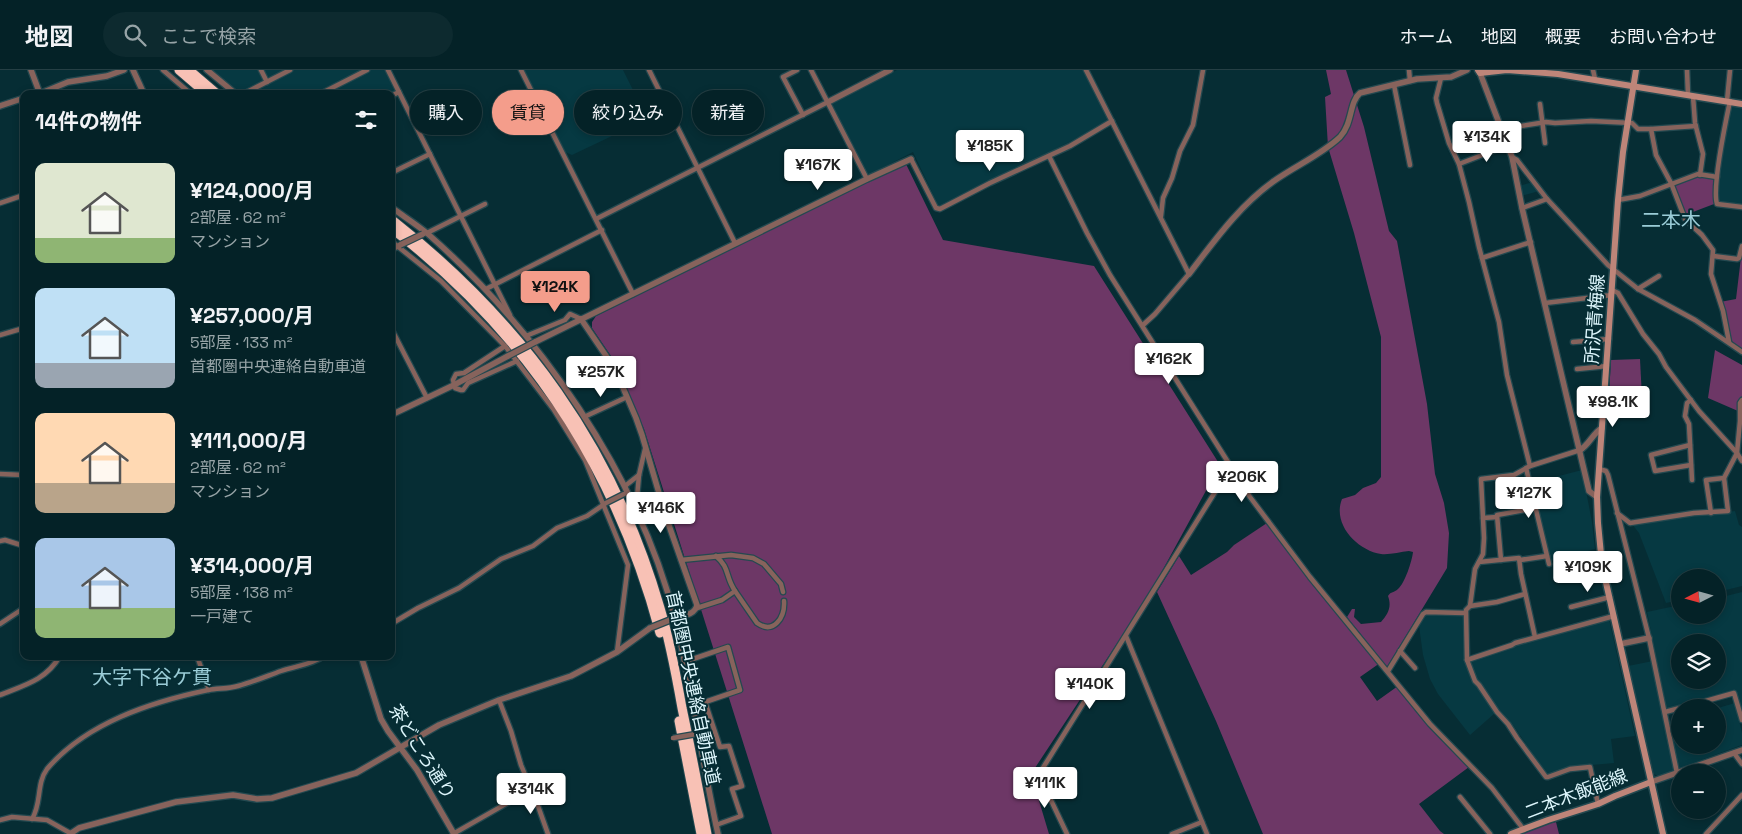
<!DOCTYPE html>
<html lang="ja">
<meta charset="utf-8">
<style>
body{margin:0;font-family:"Space Grotesk","Noto Sans JP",sans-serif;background:#0d2a2f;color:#f1f3f6;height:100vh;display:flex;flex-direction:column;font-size:19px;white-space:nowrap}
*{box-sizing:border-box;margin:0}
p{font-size:16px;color:#97a4a7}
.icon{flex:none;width:28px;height:28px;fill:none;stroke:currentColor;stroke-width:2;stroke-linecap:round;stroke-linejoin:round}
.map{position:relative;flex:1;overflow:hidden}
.sheet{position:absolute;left:20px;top:20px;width:375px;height:570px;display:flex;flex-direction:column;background:#042227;border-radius:10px;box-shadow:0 2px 8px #0003,0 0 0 1px #253f44}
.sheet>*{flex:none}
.guide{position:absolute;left:410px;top:20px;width:475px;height:45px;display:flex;gap:10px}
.needle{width:32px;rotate:264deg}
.controls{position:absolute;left:1671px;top:499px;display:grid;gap:10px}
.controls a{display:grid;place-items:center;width:55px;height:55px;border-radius:50%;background:#042227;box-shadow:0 2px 8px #0003,0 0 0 1px #253f44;font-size:25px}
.price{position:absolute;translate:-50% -42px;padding:0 11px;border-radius:5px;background:#fff;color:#222;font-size:16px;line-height:32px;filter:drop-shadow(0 1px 2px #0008)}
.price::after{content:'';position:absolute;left:50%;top:30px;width:15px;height:11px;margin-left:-8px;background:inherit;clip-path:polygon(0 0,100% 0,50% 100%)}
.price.on{background:#f49d8b;color:#111}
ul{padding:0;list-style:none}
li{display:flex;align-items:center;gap:15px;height:125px;padding:0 15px}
li span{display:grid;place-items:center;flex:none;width:140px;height:100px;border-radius:10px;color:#555}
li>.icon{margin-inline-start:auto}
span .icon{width:60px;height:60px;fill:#fffc;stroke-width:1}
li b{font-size:21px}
h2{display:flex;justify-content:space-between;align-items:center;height:60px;padding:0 15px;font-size:21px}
.pill{padding:0 18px;border-radius:22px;background:#042227;box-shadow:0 2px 8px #0003,0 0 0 1px #253f44;font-size:18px;line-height:45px}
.pill.on{background:#f49d8b;color:#111}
header{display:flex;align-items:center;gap:30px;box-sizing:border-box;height:70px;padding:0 25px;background:#042227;border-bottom:1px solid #253f44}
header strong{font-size:24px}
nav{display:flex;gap:28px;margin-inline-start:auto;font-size:18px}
.search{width:350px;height:45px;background:#0d2a2f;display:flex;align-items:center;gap:12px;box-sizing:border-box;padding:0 18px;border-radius:28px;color:#97a4a7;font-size:19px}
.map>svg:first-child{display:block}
</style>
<header>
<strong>地図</strong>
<div class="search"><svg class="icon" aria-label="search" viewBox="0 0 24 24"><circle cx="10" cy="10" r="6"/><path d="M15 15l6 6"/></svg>ここで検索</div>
<nav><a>ホーム</a><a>地図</a><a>概要</a><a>お問い合わせ</a></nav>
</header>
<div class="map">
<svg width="1742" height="764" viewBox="0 0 1742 764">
<rect width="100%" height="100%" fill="#062d34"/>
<g fill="#063942" fill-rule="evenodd">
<path d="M210,0H385L395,22L391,24H239Z"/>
<path d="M524,0H623L633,20L620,28L633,56L572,85L565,82Z"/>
<path d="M897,0H1084L1110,52L941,136L938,135L913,82L867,106L832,37L833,32Z"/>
<path d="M1731,34L1742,37V136L1719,133L1717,131L1719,108Z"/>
<path d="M1533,112L1539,121L1521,126L1519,116Z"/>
<path d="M1582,400L1592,452L1595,479L1551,491L1532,413Z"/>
<path d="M1735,441L1739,455L1742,457V516L1718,522V508H1680V530L1666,533L1639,463L1632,454Z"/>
<path d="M1742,522V644L1735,620L1667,639L1647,542L1680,535V545H1718V528ZM1680,572H1718V610H1680Z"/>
<path d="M1428,543L1462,544L1464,547L1466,590L1473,612L1495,643L1470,665L1438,624L1430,609L1423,585L1419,556Z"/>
<path d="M1609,549L1635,666L1611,669L1614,693L1569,697L1547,705L1513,655L1499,642L1473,603L1470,591L1516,574Z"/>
<path d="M1653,591L1665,653L1680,649V675H1718V638L1735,633L1742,663V675L1658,706L1654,704L1628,596Z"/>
</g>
<g fill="#6d3766">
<path d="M1326,0H1346L1364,57L1389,161L1397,171L1427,334L1435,404L1444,433L1449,463L1447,498L1387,597L1347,547L1352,539H1355L1354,547L1361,554L1381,552C1388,544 1392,537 1388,526C1391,521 1394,523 1398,519C1405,513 1412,491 1413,482L1409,481C1400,482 1389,485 1381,484C1357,480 1332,454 1342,429L1355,425L1363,418L1376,413L1381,407V267L1354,163L1328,77L1325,27L1331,24Z"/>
<path d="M905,92L943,170L1094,196L1220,395L1149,525L1031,704L1049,764H772L644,359L615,292L592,258V252L596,246Z"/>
<path d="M1698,106L1716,109L1714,134L1685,145L1674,116Z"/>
<path d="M1742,179V279L1731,271L1720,232L1736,229Z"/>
<path d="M1715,280L1742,295V328L1737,333L1738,341L1708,328Z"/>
<path d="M1640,289L1642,328L1609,325L1611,290Z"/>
<path d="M1267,453L1380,593L1360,607L1377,631L1398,616L1469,697L1419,734L1440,761L1444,764H1263L1216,651L1157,522L1179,486L1191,505L1227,482L1234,475Z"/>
<path d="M1551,752L1552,753L1556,752L1559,764H1519Z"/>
</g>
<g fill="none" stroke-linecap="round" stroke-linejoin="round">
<g stroke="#244950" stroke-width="7">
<g id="minor">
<path d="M163,0L191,24"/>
<path d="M261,0L267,12"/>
<path d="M388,0L510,245"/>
<path d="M521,0L633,224"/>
<path d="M649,0L735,173"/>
<path d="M797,0L783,7L803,45"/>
<path d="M811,0L867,109"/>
<path d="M1086,0L1189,204L1155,244L1143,255"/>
<path d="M1409,0L1410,11"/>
<path d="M1593,0L1595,9"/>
<path d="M1687,0L1688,25"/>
<path d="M1441,8L1436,28L1437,33L1449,73L1459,94L1469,132L1479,177L1499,252L1507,305L1530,396"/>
<path d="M1394,15L1410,95"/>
<path d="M243,24L290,0"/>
<path d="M320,24L367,0"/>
<path d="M391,26L399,22"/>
<path d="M1693,26L1695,53L1703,84L1700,105"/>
<path d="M1727,31L1730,0"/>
<path d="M1730,31C1726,50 1712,118 1717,134L1742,137"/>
<path d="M1540,34L1545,73"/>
<path d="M1651,59L1696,56"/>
<path d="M1503,62L1521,56L1546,52L1555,53L1591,51L1632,53L1638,59H1651L1656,85L1671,113L1685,149L1702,165L1713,180L1711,204L1723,241L1729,272"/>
<path d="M1049,86L1087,163L1110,205L1250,427L1310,507L1430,654L1492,718L1524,760"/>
<path d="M1512,87L1517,90L1547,129L1608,195L1638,219L1695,250L1742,282"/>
<path d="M911,89L936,138L940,139L990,113L1070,76L1112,51"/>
<path d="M1459,94L1508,75"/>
<path d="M391,103L430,84"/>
<path d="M1618,130L1640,126L1698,104L1717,107"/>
<path d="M0,133L24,125"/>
<path d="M1522,138L1547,129"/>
<path d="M1161,146L1163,128L1172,108L1180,81L1193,55L1203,0"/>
<path d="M596,149L828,32"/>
<path d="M427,163L485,134"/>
<path d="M391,171L441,211L505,276L554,340L585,390L628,495L617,582"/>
<path d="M391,180L399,176"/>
<path d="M1713,186L1737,189L1739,188L1742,176"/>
<path d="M1482,188L1531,172"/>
<path d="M486,219L602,160"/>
<path d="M1638,219L1659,206"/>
<path d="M1612,220L1618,223L1643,264L1659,284L1666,297L1699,341L1737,383L1742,391"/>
<path d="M1545,233L1612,225"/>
<path d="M391,258L427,328"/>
<path d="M0,265L24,258"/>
<path d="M526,266L565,250L570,244L581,249"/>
<path d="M1573,272L1609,269"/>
<path d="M505,276L464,303L456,304L453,310L455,318L461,320H463L468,313L517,291"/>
<path d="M1577,299L1607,296"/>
<path d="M1691,330L1687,333L1685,346L1689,354L1692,410"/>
<path d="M584,347L627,327"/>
<path d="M1690,375L1651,385L1655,401L1691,395"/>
<path d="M1526,398L1549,494"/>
<path d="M1599,399L1606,401L1608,405L1649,568L1677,703"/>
<path d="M0,404L24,405"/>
<path d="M625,416L639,405"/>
<path d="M636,439L639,405L645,379"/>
<path d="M1617,443L1630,453L1694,443L1728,441L1724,408L1737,383L1740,351V333L1742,330"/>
<path d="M1711,443L1706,410L1724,408"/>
<path d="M1483,448L1497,447"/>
<path d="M0,471L5,470L24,476"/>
<path d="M716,486C730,498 725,506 735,521"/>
<path d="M681,490L731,485L753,488L764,494L781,514L783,522"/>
<path d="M1501,490L1497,445L1536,438"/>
<path d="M1520,490L1547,486"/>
<path d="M1479,492L1519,488L1521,504L1535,567"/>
<path d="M1525,524L1497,532L1470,536L1466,540L1467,590L1475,611L1479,615L1497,642L1508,654L1517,668L1546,707H1548L1570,699L1590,697L1598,734"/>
<path d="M1470,536L1475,499L1483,484L1484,468L1481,409L1514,405L1530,396L1580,380"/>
<path d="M1571,537L1610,527"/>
<path d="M697,538L722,530L735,521L757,553C774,565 785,547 784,531"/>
<path d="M0,554L24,538"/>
<path d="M391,554L418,538L459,518L501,489L533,476L557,458L587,446L606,433"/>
<path d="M1126,566L1207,764"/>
<path d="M1400,581L1415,598"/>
<path d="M197,586L209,620"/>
<path d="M1467,590L1512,575L1515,573L1614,546"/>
<path d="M684,592L728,577L740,620L705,632L720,677L729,676L742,716L732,719L741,746L716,755"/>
<path d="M1388,601L1423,544L1426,542L1465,543"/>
<path d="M0,625C25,615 46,610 60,586"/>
<path d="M499,630L511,661L521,695L538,736L548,764"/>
<path d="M1681,638L1734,623L1742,650"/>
<path d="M1665,642L1680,638"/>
<path d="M1734,683L1742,694"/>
<path d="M1460,727L1490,764"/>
<path d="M32,749C42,733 36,714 47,699C86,653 151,632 208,620C218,618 228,619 238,616C253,612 267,606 281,601C295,596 311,595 324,586"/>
<path d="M0,750L12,747L47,750L70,763"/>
<path d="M453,764L532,719"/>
<path d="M1067,764L1039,705L1041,701L1230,398"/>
<path d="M1172,764L1202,752"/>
<path d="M1706,764L1742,725"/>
</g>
</g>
<g stroke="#244950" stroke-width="8">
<g id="tertiary">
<path d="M31,0L40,24"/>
<path d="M133,0L144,24"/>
<path d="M207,0L236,24"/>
<path d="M1480,3L1512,87L1522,138L1589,421L1597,427"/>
<path d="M39,24L68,12L107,6L124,0"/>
<path d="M828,32L890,0"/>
<path d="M0,36L24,28"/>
<path d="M391,137C403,146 416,154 428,164C538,261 639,405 675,549C693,620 702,693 718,764"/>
<path d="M1189,204C1215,170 1239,136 1274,111C1295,96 1321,85 1340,67C1353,53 1349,32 1360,23L1417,9L1451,7L1467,0"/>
<path d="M581,249L615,299L636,348L642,365L666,447L697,535C695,545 682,546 673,549"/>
<path d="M535,272L867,109L911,89"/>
<path d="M391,345L454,315L508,286"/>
<path d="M1580,380C1589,375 1593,363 1602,358"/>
<path d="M1620,574L1649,568"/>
<path d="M361,586L381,649L388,661L417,700L454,764"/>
<path d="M1651,712L1742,680"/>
<path d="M70,764L79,758L176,732L233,725L257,729L272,728L356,703L439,655L499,630L571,606L617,582L650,558"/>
</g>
</g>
<g stroke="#244950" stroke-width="9">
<g id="secondary">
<path d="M1478,0L1480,3L1507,0L1558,4L1742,34"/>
<path d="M1636,0L1623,82L1618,130L1597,427L1598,453L1602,495L1663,764"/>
<path d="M1511,764L1548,750L1598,734L1615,726L1651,712"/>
</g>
</g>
<g stroke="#244950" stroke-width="11">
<g id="motorway">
<path d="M179,0L207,24"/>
<path d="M189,0L217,24"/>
<path d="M391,149C523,253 613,376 660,538C670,571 676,604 682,638C691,680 699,722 707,764"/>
<path d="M391,158C527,262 616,398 660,563"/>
<path d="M679,651L701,764"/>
</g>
</g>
<use href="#minor" stroke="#87635c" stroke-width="4.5"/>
<use href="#tertiary" stroke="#87635c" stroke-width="5.5"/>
<use href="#secondary" stroke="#be8579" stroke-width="6"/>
<use href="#motorway" stroke="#f8c1b5" stroke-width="9"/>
<g stroke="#244950" stroke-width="7" stroke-linecap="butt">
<g id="minor-bridge">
<path d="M606,433L624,424"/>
<path d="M673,668L696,664"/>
</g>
</g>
<g stroke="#244950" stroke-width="8" stroke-linecap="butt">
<g id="tertiary-bridge">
<path d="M400,175L423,164"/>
<path d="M508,286L535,272"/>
<path d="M650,558L670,550"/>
</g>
</g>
<use href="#minor-bridge" stroke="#87635c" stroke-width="4.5"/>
<use href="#tertiary-bridge" stroke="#87635c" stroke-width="5.5"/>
</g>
<g text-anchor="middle" stroke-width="4" stroke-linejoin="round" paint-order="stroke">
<g font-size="18" fill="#ddf6fc" stroke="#062d34">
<text transform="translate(1595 249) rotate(-86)" y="6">所沢青梅線</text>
<text transform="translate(693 618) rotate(78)" y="6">首都圏中央連絡自動車道</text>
<text transform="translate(422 682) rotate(58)" y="6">茶どころ通り</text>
<text transform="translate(1576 724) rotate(-21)" y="6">二本木飯能線</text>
</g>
<g font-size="20" fill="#9accd7" stroke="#062d34">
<text x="1671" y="157">二本木</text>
<text x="152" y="614">大字下谷ケ貫</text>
</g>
</g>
</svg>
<div class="controls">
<a><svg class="needle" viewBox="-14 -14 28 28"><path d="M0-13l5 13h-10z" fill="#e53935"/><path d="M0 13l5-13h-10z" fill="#97a4a7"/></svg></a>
<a><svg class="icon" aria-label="layers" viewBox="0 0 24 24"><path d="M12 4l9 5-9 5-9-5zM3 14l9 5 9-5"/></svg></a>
<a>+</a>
<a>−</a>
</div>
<b class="price" style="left:1487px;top:93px">¥134K</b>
<b class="price" style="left:990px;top:102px">¥185K</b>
<b class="price" style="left:818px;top:121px">¥167K</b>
<b class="price on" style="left:555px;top:243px">¥124K</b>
<b class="price" style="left:1169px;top:315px">¥162K</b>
<b class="price" style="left:601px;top:328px">¥257K</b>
<b class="price" style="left:1613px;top:358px">¥98.1K</b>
<b class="price" style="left:1242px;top:433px">¥206K</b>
<b class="price" style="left:1529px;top:449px">¥127K</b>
<b class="price" style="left:661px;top:464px">¥146K</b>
<b class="price" style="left:1588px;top:523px">¥109K</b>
<b class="price" style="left:1090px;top:640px">¥140K</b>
<b class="price" style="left:1045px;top:739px">¥111K</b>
<b class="price" style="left:531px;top:745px">¥314K</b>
<div class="guide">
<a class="pill">購入</a>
<a class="pill on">賃貸</a>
<a class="pill">絞り込み</a>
<a class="pill">新着</a>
</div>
<section class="sheet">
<h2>14件の物件<svg class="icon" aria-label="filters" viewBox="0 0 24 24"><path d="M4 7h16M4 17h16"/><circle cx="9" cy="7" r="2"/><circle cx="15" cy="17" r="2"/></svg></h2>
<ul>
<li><span style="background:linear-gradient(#dfe7d0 75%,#8fb573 0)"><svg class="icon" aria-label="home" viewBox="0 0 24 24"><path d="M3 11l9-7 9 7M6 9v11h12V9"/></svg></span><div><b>¥124,000/月</b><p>2部屋 · 62 m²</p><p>マンション</p></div></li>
<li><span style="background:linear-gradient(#bfe0f5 75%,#9aa5b1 0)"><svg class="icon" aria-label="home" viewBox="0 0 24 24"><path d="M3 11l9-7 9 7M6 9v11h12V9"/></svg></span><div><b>¥257,000/月</b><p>5部屋 · 133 m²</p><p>首都圏中央連絡自動車道</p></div></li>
<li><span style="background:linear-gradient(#ffd9b3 70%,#b9a48a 0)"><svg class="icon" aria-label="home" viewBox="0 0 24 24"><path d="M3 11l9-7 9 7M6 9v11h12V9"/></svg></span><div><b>¥111,000/月</b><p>2部屋 · 62 m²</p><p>マンション</p></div></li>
<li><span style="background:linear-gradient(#a9c7e8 70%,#8fb573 0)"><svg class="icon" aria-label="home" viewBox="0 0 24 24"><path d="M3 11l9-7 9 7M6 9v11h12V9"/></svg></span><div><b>¥314,000/月</b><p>5部屋 · 138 m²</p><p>一戸建て</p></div></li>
</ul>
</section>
</div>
